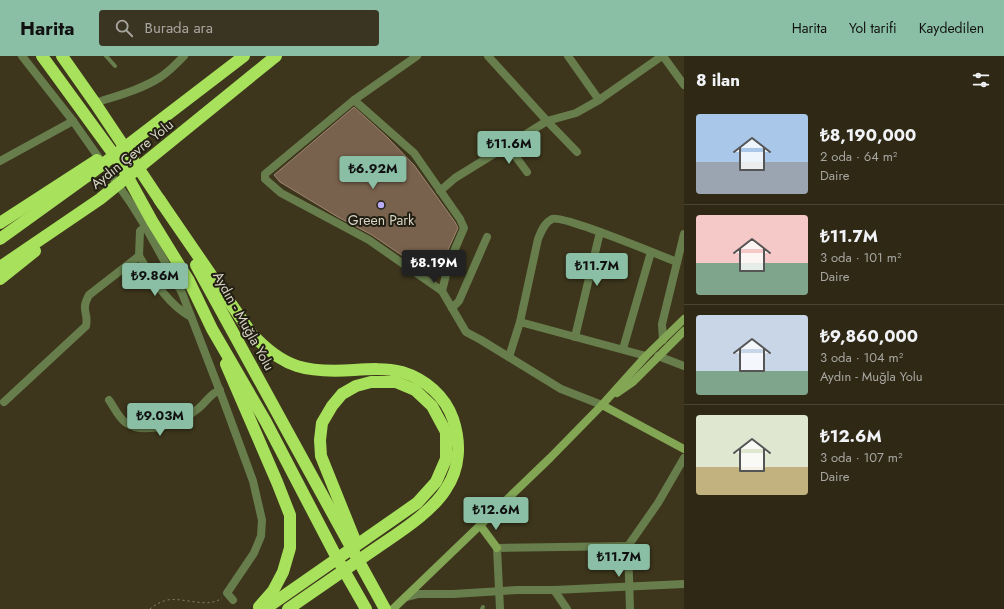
<!DOCTYPE html>
<html lang="tr">
<meta charset="utf-8">
<style>
body{margin:0;font-family:Jost,sans-serif;background:#3a3422;color:#f1f3f6;height:100vh;display:flex;flex-direction:column;font-size:15px;white-space:nowrap}
*{box-sizing:border-box;margin:0}
p{font-size:13px;color:#a7a6a0}
.icon{flex:none;width:22px;height:22px;fill:none;stroke:currentColor;stroke-width:2;stroke-linecap:round;stroke-linejoin:round}
.map{position:relative;flex:1;overflow:hidden}
.details{display:flex;flex-direction:column;background:#2e2815;width:320px}
.details>*{flex:none}
.price{position:absolute;translate:-50% -34px;padding:0 9px;border-radius:4px;background:#8abfa5;color:#111;font-size:13px;line-height:26px;filter:drop-shadow(0 1px 2px #0008)}
.price::after{content:'';position:absolute;left:50%;top:24px;width:12px;height:9px;margin-left:-6px;background:inherit;clip-path:polygon(0 0,100% 0,50% 100%)}
.price.current{background:#222;color:#fff}
ul{padding:0;list-style:none}
li{display:flex;align-items:center;gap:12px;height:100px;padding:0 12px}
li+li{border-top:1px solid #494434}
li span{display:grid;place-items:center;flex:none;width:112px;height:80px;border-radius:4px;color:#555}
li>.icon{margin-inline-start:auto}
span .icon{width:48px;height:48px;fill:#fffc;stroke-width:1}
li b{font-size:17px}
h2{display:flex;justify-content:space-between;align-items:center;height:48px;padding:0 12px;font-size:17px}
header{display:flex;align-items:center;gap:24px;box-sizing:border-box;height:56px;padding:0 20px;background:#8abfa5;color:#111}
header strong{font-size:19px}
nav{display:flex;gap:22px;margin-inline-start:auto;font-size:14px}
.search{width:280px;height:36px;background:#3a3422;display:flex;align-items:center;gap:10px;box-sizing:border-box;padding:0 14px;border-radius:4px;color:#a7a6a0;font-size:15px}
main{display:flex;flex:1;min-height:0}
.map>svg:first-child{display:block}
</style>
<header>
<strong>Harita</strong>
<div class="search"><svg class="icon" aria-label="search" viewBox="0 0 24 24"><circle cx="10" cy="10" r="6"/><path d="M15 15l6 6"/></svg>Burada ara</div>
<nav><a>Harita</a><a>Yol tarifi</a><a>Kaydedilen</a></nav>
</header>
<main>
<div class="map">
<svg width="684" height="553" viewBox="0 0 684 553">
<rect width="100%" height="100%" fill="#3d361c"/>
<path fill="#79624d" stroke="#9e8670" d="M354,51L387,81L414,109L455,166L458,172L435,222L372,179L338,161L280,126L274,119Z"/>
<g fill="none" stroke-linecap="round" stroke-linejoin="round">
<path stroke="#86816c" stroke-width="1" stroke-dasharray="2 3" stroke-linecap="butt" d="M150,553C155,549 160,546 167,544C184,541 207,553 222,542"/>
<g stroke="#677e4c" stroke-width="4">
<path d="M106,0L115,10"/>
<path d="M482,553L483,551"/>
</g>
<g stroke="#677e4c" stroke-width="8">
<path d="M22,0L73,65L130,146L145,170L182,237L224,346L253,425L262,464L261,480L254,497L227,537L233,544"/>
<path d="M417,0L354,44L265,118V123L281,137L369,184L442,235"/>
<path d="M488,0L547,65L577,96"/>
<path d="M568,0L599,44"/>
<path d="M663,0L684,29"/>
<path d="M354,44L414,97L460,163L464,172L449,207L442,235L466,276L481,284L561,333L602,349"/>
<path d="M95,47C116,40 140,34 159,22C169,16 176,8 184,0"/>
<path d="M508,90L527,116"/>
<path d="M0,105L73,65"/>
<path d="M440,135L455,122L547,65L576,57L599,44L662,0"/>
<path d="M139,200C153,223 167,248 191,261"/>
<path d="M452,252L459,245L487,181"/>
<path d="M575,281L600,176"/>
<path d="M663,284L662,268L684,178"/>
<path d="M623,293L651,196"/>
<path d="M646,300L520,266L538,183C541,176 544,167 552,163C563,159 659,199 677,206"/>
<path d="M658,300L684,310"/>
<path d="M509,301L520,266"/>
<path d="M109,344C114,351 118,361 125,366C145,381 182,366 199,352C206,346 211,337 220,334"/>
<path d="M4,346L86,270C89,256 80,255 89,239L139,200L140,175L148,168"/>
<path d="M554,534L567,553"/>
<path d="M406,541L418,538H453L518,534H554L684,528"/>
<path d="M500,553L497,492L628,490"/>
<path d="M630,553L628,490L658,447L684,402"/>
</g>
<g stroke="#82a654" stroke-width="8">
<path d="M617,337L633,326L684,275"/>
<path d="M602,349L684,393"/>
<path d="M480,469L497,492"/>
<path d="M393,553L550,402L602,349L646,300L684,263"/>
</g>
<g stroke="#a8e15b" stroke-width="12">
<path d="M42,0L120,107L152,165L189,225L212,273L266,366L338,504L366,553"/>
<path d="M62,0L95,47L163,149"/>
<path d="M159,143L251,277C284,313 307,317 354,314C370,313 386,312 402,316C425,323 445,340 453,363C461,387 460,412 446,433C431,457 398,477 375,493C346,513 317,533 288,553"/>
<path d="M0,167L97,104"/>
<path d="M0,183L86,121L244,0"/>
<path d="M196,209L385,553"/>
<path d="M0,211L100,143L276,0"/>
<path d="M0,223L35,195"/>
<path d="M226,308L277,426L290,459V492L283,516L273,535L259,551"/>
<path d="M265,553L417,447L436,426L446,403V376L432,350L415,334L396,326H371L356,330L342,338L332,350L322,367L320,384L321,400L354,482"/>
</g>
</g>
<circle fill="#b9abf7" stroke="#211e12" stroke-width="1.5" cx="381" cy="149" r="4"/>
<g text-anchor="middle" stroke-width="4" stroke-linejoin="round" paint-order="stroke">
<g font-size="14" fill="#d8d4c5" stroke="#211e12">
<text transform="translate(132 98) rotate(-39)" y="5">Aydın Çevre Yolu</text>
<text transform="translate(244 265) rotate(61)" y="5">Aydın - Muğla Yolu</text>
</g>
<g font-size="14" fill="#d8d4c5" stroke="#211e12">
<text x="381" y="169">Green Park</text>
</g>
</g>
</svg>
<b class="price" style="left:509px;top:109px">₺11.6M</b>
<b class="price" style="left:373px;top:134px">₺6.92M</b>
<b class="price current" style="left:434px;top:228px">₺8.19M</b>
<b class="price" style="left:597px;top:231px">₺11.7M</b>
<b class="price" style="left:155px;top:241px">₺9.86M</b>
<b class="price" style="left:160px;top:381px">₺9.03M</b>
<b class="price" style="left:496px;top:475px">₺12.6M</b>
<b class="price" style="left:619px;top:522px">₺11.7M</b>
</div>
<section class="details">
<h2>8 ilan<svg class="icon" aria-label="filters" viewBox="0 0 24 24"><path d="M4 7h16M4 17h16"/><circle cx="9" cy="7" r="2"/><circle cx="15" cy="17" r="2"/></svg></h2>
<ul>
<li><span style="background:linear-gradient(#a9c7e8 60%,#9aa5b1 0)"><svg class="icon" aria-label="home" viewBox="0 0 24 24"><path d="M3 11l9-7 9 7M6 9v11h12V9"/></svg></span><div><b>₺8,190,000</b><p>2 oda · 64 m²</p><p>Daire</p></div></li>
<li><span style="background:linear-gradient(#f6c9c9 60%,#7fa58c 0)"><svg class="icon" aria-label="home" viewBox="0 0 24 24"><path d="M3 11l9-7 9 7M6 9v11h12V9"/></svg></span><div><b>₺11.7M</b><p>3 oda · 101 m²</p><p>Daire</p></div></li>
<li><span style="background:linear-gradient(#c9d6e8 70%,#7fa58c 0)"><svg class="icon" aria-label="home" viewBox="0 0 24 24"><path d="M3 11l9-7 9 7M6 9v11h12V9"/></svg></span><div><b>₺9,860,000</b><p>3 oda · 104 m²</p><p>Aydın - Muğla Yolu</p></div></li>
<li><span style="background:linear-gradient(#dfe7d0 65%,#c2b280 0)"><svg class="icon" aria-label="home" viewBox="0 0 24 24"><path d="M3 11l9-7 9 7M6 9v11h12V9"/></svg></span><div><b>₺12.6M</b><p>3 oda · 107 m²</p><p>Daire</p></div></li>
</ul>
</section>
</main>
